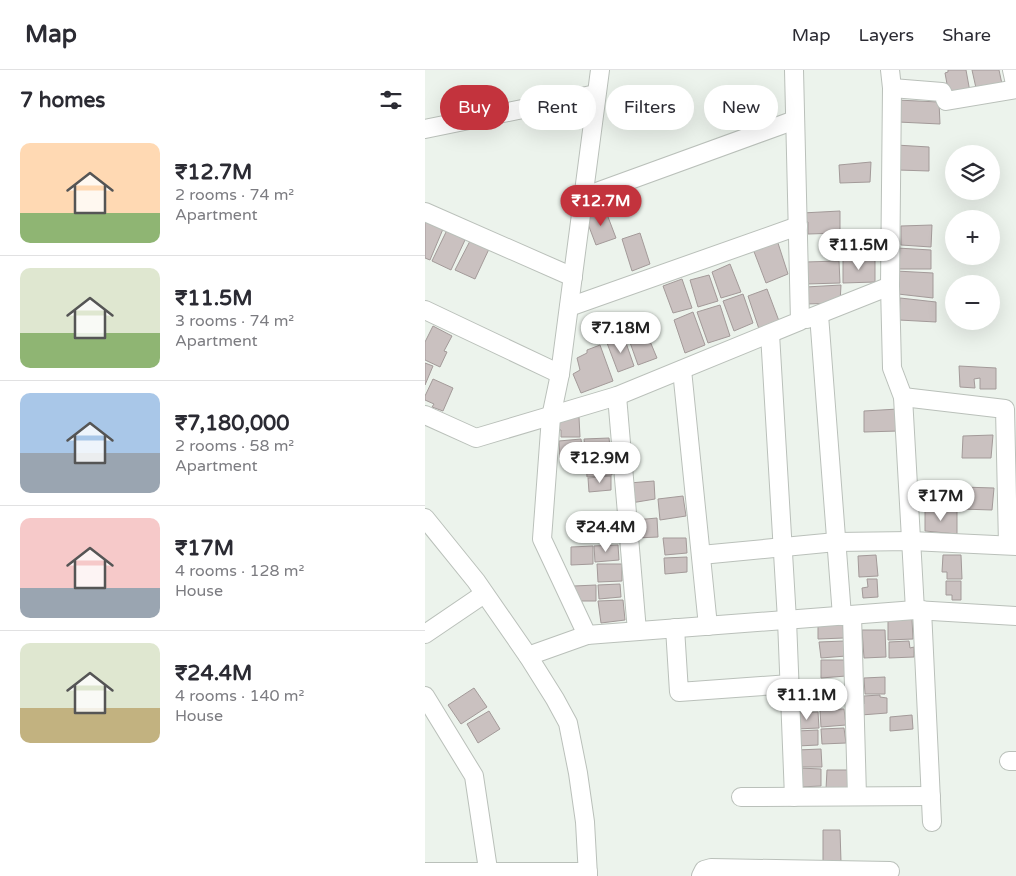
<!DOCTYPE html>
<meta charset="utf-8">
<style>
body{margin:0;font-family:"Varela Round",sans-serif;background:#f7f7f7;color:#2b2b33;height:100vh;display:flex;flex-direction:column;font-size:19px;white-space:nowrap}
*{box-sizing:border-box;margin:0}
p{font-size:16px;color:#7c7c81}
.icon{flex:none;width:28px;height:28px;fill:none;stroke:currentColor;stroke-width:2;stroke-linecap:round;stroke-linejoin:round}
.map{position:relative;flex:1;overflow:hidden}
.sheet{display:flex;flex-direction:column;background:#fff;width:425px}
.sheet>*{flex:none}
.guide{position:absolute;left:15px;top:15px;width:475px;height:45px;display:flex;gap:10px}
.buttons{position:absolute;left:520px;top:75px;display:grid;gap:10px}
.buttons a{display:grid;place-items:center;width:55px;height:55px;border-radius:50%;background:#fff;box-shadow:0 5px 20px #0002;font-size:25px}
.price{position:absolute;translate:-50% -42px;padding:0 11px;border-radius:18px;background:#fff;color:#222;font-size:16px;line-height:32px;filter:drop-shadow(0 1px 2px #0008)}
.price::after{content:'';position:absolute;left:50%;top:30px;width:15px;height:11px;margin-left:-8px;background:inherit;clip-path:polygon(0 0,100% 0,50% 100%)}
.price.active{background:#c3333d;color:#fff}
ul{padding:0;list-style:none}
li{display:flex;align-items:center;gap:15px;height:125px;padding:0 20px}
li+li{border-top:1px solid #e1e1e2}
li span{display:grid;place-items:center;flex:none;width:140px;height:100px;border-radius:10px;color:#555}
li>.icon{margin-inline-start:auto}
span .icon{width:60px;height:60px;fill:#fffc;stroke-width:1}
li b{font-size:21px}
h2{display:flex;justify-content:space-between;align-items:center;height:60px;padding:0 20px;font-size:21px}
.pill{padding:0 18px;border-radius:22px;background:#fff;box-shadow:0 5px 20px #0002;font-size:18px;line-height:45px}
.pill.active{background:#c3333d;color:#fff}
header{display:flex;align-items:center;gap:30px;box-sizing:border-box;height:70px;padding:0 25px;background:#fff;border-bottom:1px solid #e1e1e2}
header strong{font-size:24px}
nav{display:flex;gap:28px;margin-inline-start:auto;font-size:18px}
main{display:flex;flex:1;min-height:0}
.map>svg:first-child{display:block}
</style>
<header>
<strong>Map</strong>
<nav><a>Map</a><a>Layers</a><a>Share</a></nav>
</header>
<main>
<section class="sheet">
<h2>7 homes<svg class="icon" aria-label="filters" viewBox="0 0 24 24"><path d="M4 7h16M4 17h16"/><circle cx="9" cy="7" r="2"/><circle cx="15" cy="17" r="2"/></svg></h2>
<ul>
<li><span style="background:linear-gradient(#ffd9b3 70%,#8fb573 0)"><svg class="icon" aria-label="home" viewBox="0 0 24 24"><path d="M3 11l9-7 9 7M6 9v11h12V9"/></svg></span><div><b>₹12.7M</b><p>2 rooms · 74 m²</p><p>Apartment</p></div></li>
<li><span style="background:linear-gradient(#dfe7d0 65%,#8fb573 0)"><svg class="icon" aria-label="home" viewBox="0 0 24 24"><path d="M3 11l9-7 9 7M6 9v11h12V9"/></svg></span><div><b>₹11.5M</b><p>3 rooms · 74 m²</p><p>Apartment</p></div></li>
<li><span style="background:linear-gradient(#a9c7e8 60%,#9aa5b1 0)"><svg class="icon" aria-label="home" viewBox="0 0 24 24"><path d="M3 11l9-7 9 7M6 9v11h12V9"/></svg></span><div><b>₹7,180,000</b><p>2 rooms · 58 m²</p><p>Apartment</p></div></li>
<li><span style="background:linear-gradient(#f6c9c9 70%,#9aa5b1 0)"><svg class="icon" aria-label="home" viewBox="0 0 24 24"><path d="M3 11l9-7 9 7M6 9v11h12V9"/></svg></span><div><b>₹17M</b><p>4 rooms · 128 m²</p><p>House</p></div></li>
<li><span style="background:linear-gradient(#dfe7d0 65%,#c2b280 0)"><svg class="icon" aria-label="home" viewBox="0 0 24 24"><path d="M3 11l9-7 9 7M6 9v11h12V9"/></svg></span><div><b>₹24.4M</b><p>4 rooms · 140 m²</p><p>House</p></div></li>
</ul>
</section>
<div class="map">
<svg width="591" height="806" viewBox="0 0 591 806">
<rect width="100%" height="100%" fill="#ecf3ec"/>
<g fill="#cac1c0" stroke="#a39a99">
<path d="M523,0H541L545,22L524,25L520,3L523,2Z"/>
<path d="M547,0H574L577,14L551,18Z"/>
<path d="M472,30L514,32L515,54L473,52Z"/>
<path d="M471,75L504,77V101L473,100Z"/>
<path d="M446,92L445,112L415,113L414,95Z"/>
<path d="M180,139L191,168L171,175L160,146Z"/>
<path d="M415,141V163L383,164V152H377V143Z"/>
<path d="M0,149L18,159L5,190L0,188Z"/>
<path d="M507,155L506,177L476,175V156Z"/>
<path d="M22,160L40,170L26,200L7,191Z"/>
<path d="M215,163L225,194L207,201L197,169Z"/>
<path d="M352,170L363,204L341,213L328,179Z"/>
<path d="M45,171L64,179L50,209L30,200Z"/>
<path d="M472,178L506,180V199H469Z"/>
<path d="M450,188V212L418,213V190Z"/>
<path d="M414,191L415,213L381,214L380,192Z"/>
<path d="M305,194L316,222L296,228L287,202Z"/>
<path d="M471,201L508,203V228L473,224Z"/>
<path d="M284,205L293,231L273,237L265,210Z"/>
<path d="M257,209L267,238L248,243L238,216Z"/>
<path d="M416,215L415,233L381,234V217Z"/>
<path d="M342,219L354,251L334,259L323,226Z"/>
<path d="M318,224L328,253L309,261L298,231Z"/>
<path d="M475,228L511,232V252L474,250Z"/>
<path d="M295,235L305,266L283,273L272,242Z"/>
<path d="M268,242L280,275L260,283L249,250Z"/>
<path d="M8,256L27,266L19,281L22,282L15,297L0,290V272Z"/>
<path d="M219,257L232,288L213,295L202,264Z"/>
<path d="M199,267L209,296L193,302L182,273Z"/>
<path d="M175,275L188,311L156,323L148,304L155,300L152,288L162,283V280Z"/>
<path d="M0,293L8,296L0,315Z"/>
<path d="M534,296L571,298V319H555V308L549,309L550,318L535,317Z"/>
<path d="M8,309L28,318L18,341L7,337L9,334L0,330V326Z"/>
<path d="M473,339V361L439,362V341Z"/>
<path d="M154,347L155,367H136V360L131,359L132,349Z"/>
<path d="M568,365L566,388H537L538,366Z"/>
<path d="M184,368L186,386L161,388L159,369Z"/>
<path d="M156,369L158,386L135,388L134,371Z"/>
<path d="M186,387L187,405L162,407L161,390Z"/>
<path d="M186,406V420L164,422L163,408Z"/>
<path d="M229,411L230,429L206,433L204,413Z"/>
<path d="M497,414L532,416L531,438L501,437V428L496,426Z"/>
<path d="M537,417L569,418L567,440L536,439Z"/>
<path d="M258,426L261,446L235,450L233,429Z"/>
<path d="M500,441H532V464L500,461Z"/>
<path d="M232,448L233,467L211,468L210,450Z"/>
<path d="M238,468H261L262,483L240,485Z"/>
<path d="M193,475L194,490L170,492L169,476Z"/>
<path d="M168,476V494L146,495V477Z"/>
<path d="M451,485L453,506L434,507L433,486Z"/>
<path d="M518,485H536L537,509H522V502H517Z"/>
<path d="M262,487V502L240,504L239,488Z"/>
<path d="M172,494H197V511L173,512Z"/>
<path d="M442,509H452L453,527L438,528L437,518L443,517Z"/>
<path d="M521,511H536V530H527V525H521Z"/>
<path d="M195,514L196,527L174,529L173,515Z"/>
<path d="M171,515V531H150L149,516Z"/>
<path d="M198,530L200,550L176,553L173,531Z"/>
<path d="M487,549L488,569L463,570V551Z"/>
<path d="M418,553L419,568L393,569V554Z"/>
<path d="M437,560H460L461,587L439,588Z"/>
<path d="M419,571L421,586L396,588L394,572Z"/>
<path d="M484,571L485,578L489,577V587L464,588V572Z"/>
<path d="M396,590H421V606L396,608Z"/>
<path d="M460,607V624H440L439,608Z"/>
<path d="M49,618L62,637L36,654L23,635Z"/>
<path d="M392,623V637L370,638V624Z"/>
<path d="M455,625V627L462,628V643L436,645V634H439V626Z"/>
<path d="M419,639L421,655L396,657L395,640Z"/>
<path d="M64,641L75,659L53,673L42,654Z"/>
<path d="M393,642L394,658L371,659L370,643Z"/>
<path d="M487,645L488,659L465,661V647Z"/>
<path d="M419,658L421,673L397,674L396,659Z"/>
<path d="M393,660V675L372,676V661Z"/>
<path d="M396,679L397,697H372V680Z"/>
<path d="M374,698L396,699V716L375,717Z"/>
<path d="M402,700H424L425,719H401Z"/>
<path d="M398,760H415L416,792L398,791Z"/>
</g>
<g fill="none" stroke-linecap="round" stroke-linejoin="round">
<g stroke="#bac0ba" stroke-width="20">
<g id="minor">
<path d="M465,0L467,18L465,216L467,298L478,327L490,540"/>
<path d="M587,0L591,18"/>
<path d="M467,18L517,22L521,31L591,19"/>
<path d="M0,59L171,24"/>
<path d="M158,127L370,50"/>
<path d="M0,142L148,207"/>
<path d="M144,237L373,156"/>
<path d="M0,240L135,304"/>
<path d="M394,245L417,546"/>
<path d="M382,249L465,216"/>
<path d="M345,264L362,550L369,727"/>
<path d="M257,300L283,556"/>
<path d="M192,326L212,561"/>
<path d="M478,327L580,339L583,475"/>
<path d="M0,345L51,368L192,326L375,251L369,0"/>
<path d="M0,448L51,511L103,586L130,629L143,653L153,703L160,752L163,806"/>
<path d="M276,485L411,472L486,471L591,476"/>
<path d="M497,540L507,752"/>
<path d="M427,545L432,726"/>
<path d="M250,558L254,622L365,614"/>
<path d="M0,564L59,524"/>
<path d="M162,565L117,469L126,347L135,304L175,0"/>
<path d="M103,586L162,565L490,540L591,546"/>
<path d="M0,626L49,706L64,806"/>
<path d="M584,691H591"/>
<path d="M316,727L506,726"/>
<path d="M0,802H163"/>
<path d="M276,806L279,800L286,798L465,801"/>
</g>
</g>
<use href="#minor" stroke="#fff" stroke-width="18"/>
</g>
</svg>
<div class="buttons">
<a><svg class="icon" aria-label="layers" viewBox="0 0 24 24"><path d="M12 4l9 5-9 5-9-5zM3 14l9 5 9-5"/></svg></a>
<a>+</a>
<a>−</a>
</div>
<b class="price active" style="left:176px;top:157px">₹12.7M</b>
<b class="price" style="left:434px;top:201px">₹11.5M</b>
<b class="price" style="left:196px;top:284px">₹7.18M</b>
<b class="price" style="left:175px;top:414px">₹12.9M</b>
<b class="price" style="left:516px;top:452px">₹17M</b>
<b class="price" style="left:181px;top:483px">₹24.4M</b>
<b class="price" style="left:382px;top:651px">₹11.1M</b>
<div class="guide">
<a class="pill active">Buy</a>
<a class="pill">Rent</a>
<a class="pill">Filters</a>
<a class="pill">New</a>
</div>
</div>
</main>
